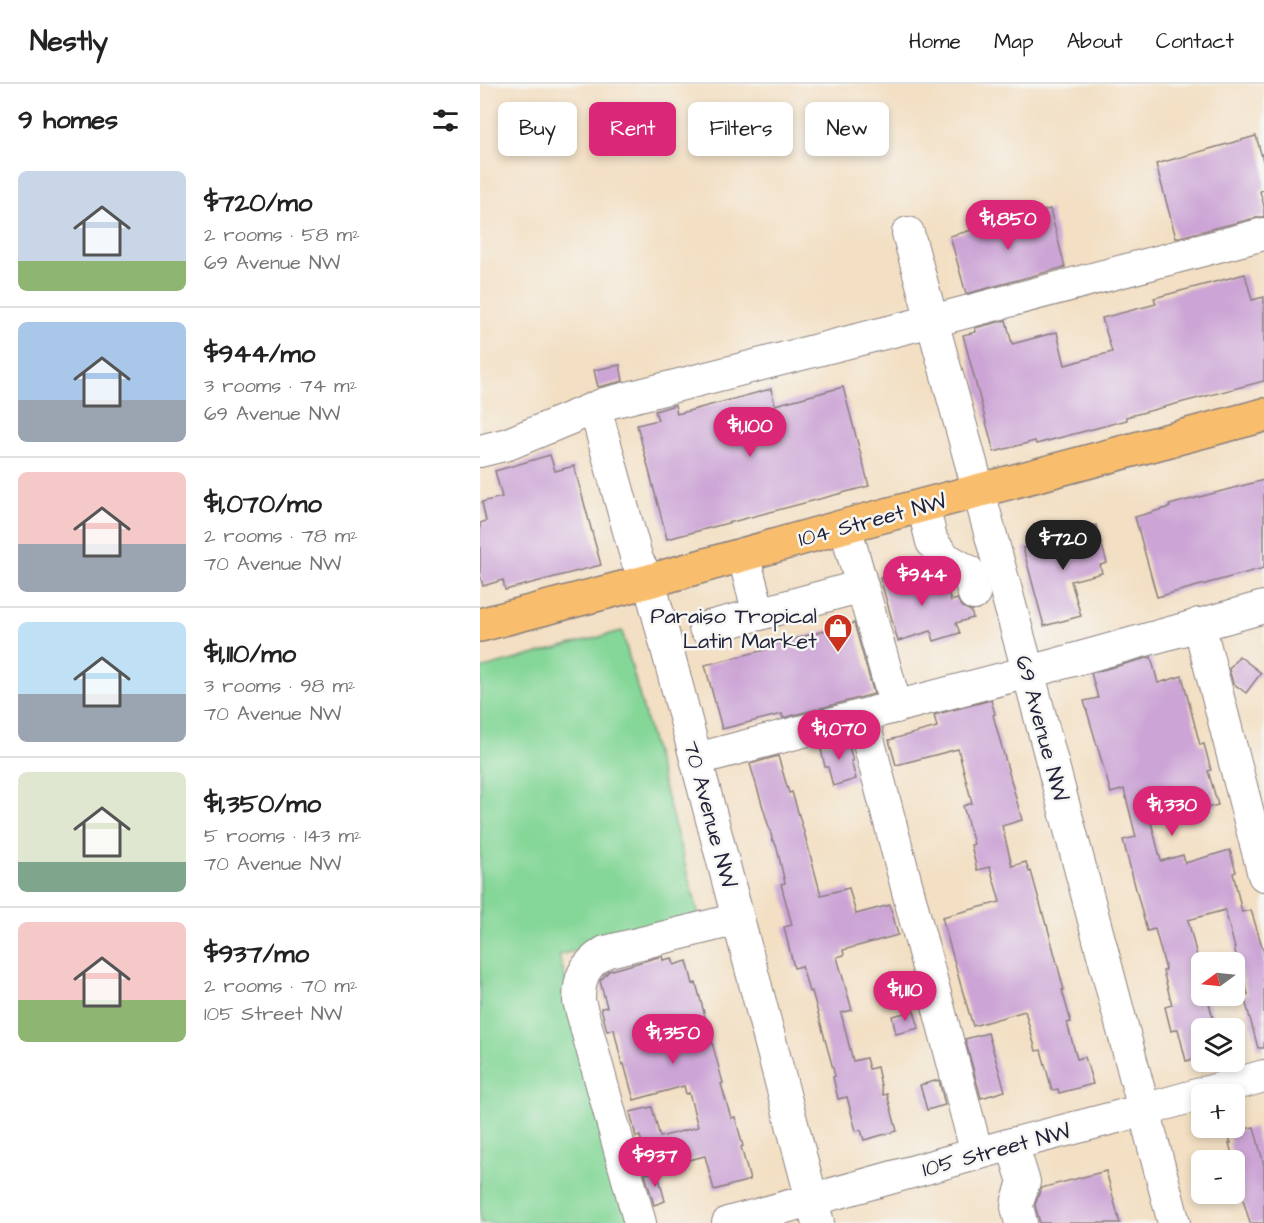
<!DOCTYPE html>
<meta charset="utf-8">
<style>
body{margin:0;font-family:"Architects Daughter",sans-serif;background:#f2f2f2;color:#222;height:100vh;display:flex;flex-direction:column;font-size:22px;white-space:nowrap}
*{box-sizing:border-box;margin:0}
p{font-size:20px;color:#767676}
.icon{flex:none;width:33px;height:33px;fill:none;stroke:currentColor;stroke-width:2;stroke-linecap:round;stroke-linejoin:round}
.map{position:relative;flex:1;overflow:hidden}
.panel{display:flex;flex-direction:column;background:#fff;width:480px}
.panel>*{flex:none}
.hud{position:absolute;left:18px;top:18px;width:570px;height:54px;display:flex;gap:12px}
.needle{width:39px;rotate:255deg}
.tools{position:absolute;left:711px;top:868px;display:grid;gap:12px}
.tools a{display:grid;place-items:center;width:54px;height:54px;border-radius:9px;background:#fff;box-shadow:0 3px 9px #0003;font-size:30px}
.price{position:absolute;translate:-50% -51px;padding:0 14px;border-radius:21px;background:#db2777;color:#fff;font-size:20px;line-height:39px;filter:drop-shadow(0 2px 3px #0008)}
.price::after{content:'';position:absolute;left:50%;top:36px;width:18px;height:14px;margin-left:-9px;background:inherit;clip-path:polygon(0 0,100% 0,50% 100%)}
.price.current{background:#222;color:#fff}
ul{padding:0;list-style:none}
li{display:flex;align-items:center;gap:18px;height:150px;padding:0 18px}
li+li{border-top:2px solid #e0e0e0}
li span{display:grid;place-items:center;flex:none;width:168px;height:120px;border-radius:9px;color:#555}
li>.icon{margin-inline-start:auto}
span .icon{width:72px;height:72px;fill:#fffc;stroke-width:1}
li b{font-size:26px}
h2{display:flex;justify-content:space-between;align-items:center;height:72px;padding:0 18px;font-size:26px}
.chip{padding:0 21px;border-radius:9px;background:#fff;box-shadow:0 3px 9px #0003;font-size:21px;line-height:54px}
.chip.current{background:#db2777;color:#fff}
header{display:flex;align-items:center;gap:36px;box-sizing:border-box;height:84px;padding:0 30px;background:#fff;border-bottom:2px solid #e0e0e0}
header strong{font-size:28px}
nav{display:flex;gap:33px;margin-inline-start:auto;font-size:21px}
main{display:flex;flex:1;min-height:0}
.map>svg:first-child{display:block}
</style>
<header>
<strong>Nestly</strong>
<nav><a>Home</a><a>Map</a><a>About</a><a>Contact</a></nav>
</header>
<main>
<section class="panel">
<h2>9 homes<svg class="icon" aria-label="filters" viewBox="0 0 24 24"><path d="M4 7h16M4 17h16"/><circle cx="9" cy="7" r="2"/><circle cx="15" cy="17" r="2"/></svg></h2>
<ul>
<li><span style="background:linear-gradient(#c9d6e8 75%,#8fb573 0)"><svg class="icon" aria-label="home" viewBox="0 0 24 24"><path d="M3 11l9-7 9 7M6 9v11h12V9"/></svg></span><div><b>$720/mo</b><p>2 rooms · 58 m²</p><p>69 Avenue NW</p></div></li>
<li><span style="background:linear-gradient(#a9c7e8 65%,#9aa5b1 0)"><svg class="icon" aria-label="home" viewBox="0 0 24 24"><path d="M3 11l9-7 9 7M6 9v11h12V9"/></svg></span><div><b>$944/mo</b><p>3 rooms · 74 m²</p><p>69 Avenue NW</p></div></li>
<li><span style="background:linear-gradient(#f6c9c9 60%,#9aa5b1 0)"><svg class="icon" aria-label="home" viewBox="0 0 24 24"><path d="M3 11l9-7 9 7M6 9v11h12V9"/></svg></span><div><b>$1,070/mo</b><p>2 rooms · 78 m²</p><p>70 Avenue NW</p></div></li>
<li><span style="background:linear-gradient(#bfe0f5 60%,#9aa5b1 0)"><svg class="icon" aria-label="home" viewBox="0 0 24 24"><path d="M3 11l9-7 9 7M6 9v11h12V9"/></svg></span><div><b>$1,110/mo</b><p>3 rooms · 98 m²</p><p>70 Avenue NW</p></div></li>
<li><span style="background:linear-gradient(#dfe7d0 75%,#7fa58c 0)"><svg class="icon" aria-label="home" viewBox="0 0 24 24"><path d="M3 11l9-7 9 7M6 9v11h12V9"/></svg></span><div><b>$1,350/mo</b><p>5 rooms · 143 m²</p><p>70 Avenue NW</p></div></li>
<li><span style="background:linear-gradient(#f6c9c9 65%,#8fb573 0)"><svg class="icon" aria-label="home" viewBox="0 0 24 24"><path d="M3 11l9-7 9 7M6 9v11h12V9"/></svg></span><div><b>$937/mo</b><p>2 rooms · 70 m²</p><p>105 Street NW</p></div></li>
</ul>
</section>
<div class="map">
<svg width="784" height="1139" viewBox="0 0 784 1139">
<rect width="100%" height="100%" fill="#f6f6f2"/>
<filter id="ink" filterUnits="userSpaceOnUse"><feTurbulence type="fractalNoise" baseFrequency=".0167" numOctaves="2"/><feDisplacementMap in="SourceGraphic" scale="12" xChannelSelector="R" yChannelSelector="G"/><feConvolveMatrix kernelMatrix="1 2 1 2 8 2 1 2 1" color-interpolation-filters="sRGB"/></filter>
<filter id="wash" filterUnits="userSpaceOnUse"><feTurbulence type="fractalNoise" baseFrequency=".008" numOctaves="4" result="noise"/><feDisplacementMap in="SourceGraphic" scale="24" xChannelSelector="R" yChannelSelector="G"/><feGaussianBlur stdDeviation="1.35" result="paint"/><feColorMatrix in="noise" values="0 0 0 0 0 0 0 0 0 0 0 0 0 0 0 0 0 1.4 0 .05"/><feComposite in="paint" operator="in"/></filter>
<g filter="url(#wash)">
<rect width="100%" height="100%" fill="#f3dfc3"/>
<path fill="#85d798" stroke="#547c6a" stroke-width="1.5" d="M142,547L219,832L79,871L152,1139H0V585Z"/>
<g id="blocks">
<g fill="#cca4d5">
<path d="M776,52L784,80V106L780,107L784,122V133H779L696,154L676,80Z"/>
<path d="M570,125L585,183L486,210L470,152Z"/>
<path d="M765,190L772,216L784,213V297L646,333L647,336L556,360L555,357L514,368L483,251L496,248L495,244L526,236L532,260L577,248L585,281L632,268L622,234L676,220L674,214Z"/>
<path d="M140,281L143,297L118,303L114,286Z"/>
<path d="M363,303L389,402L187,455L157,341L178,336L175,327L195,321L197,330L291,305L295,321Z"/>
<path d="M70,371L75,387L94,382L121,481L25,506L23,496L3,502L0,491V439L6,437L2,418L22,413L15,387Z"/>
<path d="M784,396V484L677,513L655,433L690,423L689,421Z"/>
<path d="M616,441L627,479L620,481L622,489L591,497L601,532L564,542L543,464L587,452L586,449Z"/>
<path d="M434,485L439,502L464,495L471,517L477,515L482,523L491,527L493,534L476,539L480,549L454,557L451,547L418,557L400,494Z"/>
<path d="M374,539L394,610L303,634L302,630L242,645L225,581L285,566L284,563Z"/>
<path d="M759,572L781,589L766,609L753,599L749,585Z"/>
<path d="M671,573L678,599L702,592L720,661L724,660L731,686L728,687L738,721L671,738L681,777L703,771L705,779L750,766L756,788L753,789L762,828L771,826L784,869V964H778L764,912L768,910L754,864H755L745,826L708,836L722,892V912H727L736,945H722V973L706,977L698,945L691,947L685,923L692,921L683,887L686,886L675,845L667,847L643,756L656,753L644,705L631,709L604,617L618,614L611,589Z"/>
<path d="M511,616L515,630L513,631L542,736L522,742L532,782L546,778L549,788L551,787L566,841H567L584,906H582L591,938L587,939L597,975L605,973L613,1000L579,1009L578,1005L572,1006L561,966L556,967L545,927L493,942L481,902L462,833L520,818L510,783L497,786L491,761L494,760L483,722L492,719L478,665L416,681L409,656L457,643L454,631Z"/>
<path d="M367,654L373,677H371L376,695L353,702L348,683H345L340,661Z"/>
<path d="M298,672L309,709L312,708L324,748L341,811L369,804L376,830L410,821L418,851L363,866L364,871L357,873L372,926L361,929L373,977L386,974L389,985L397,983L403,1011L407,1010L417,1047L384,1056L381,1046L376,1047L367,1013L358,1015L353,993L355,992L332,907L329,908L322,882L314,884L304,843L312,841L301,800L305,799L297,764L294,757H293L270,680Z"/>
<path d="M182,872L183,876L192,874L194,881L207,877L213,900L216,899L243,999L241,1000L251,1034L255,1033L263,1062L261,1063L270,1096L234,1106L225,1072L169,1086L160,1052L156,1053L150,1028L172,1023L180,1053L218,1043L209,1009L206,1010L204,1002L154,1016L144,980L142,981L134,945L127,947L121,924L127,923L120,897L129,887Z"/>
<path d="M434,927L439,944L416,950L412,932Z"/>
<path d="M508,949L525,1007L501,1014L485,955Z"/>
<path d="M459,996L465,1021L447,1026L440,1001Z"/>
<path d="M774,1043L784,1081V1139H770L754,1085V1077L749,1059H751L748,1049Z"/>
<path d="M177,1087L185,1117L174,1121L165,1090Z"/>
<path d="M626,1087L640,1139H560L555,1121L561,1104Z"/>
</g>
</g>
</g>
<g filter="url(#ink)">
<use href="#blocks" fill-opacity="0" stroke="#8a807f" stroke-width="1.5"/>
<g fill="none" stroke-linecap="round" stroke-linejoin="round">
<g stroke="#8a807f" stroke-width="34">
<g id="minor">
<path d="M428,149L548,587L694,1139"/>
<path d="M115,324L157,476L169,497L179,534L338,1139"/>
<path d="M0,367L28,360L124,320L452,237L784,150"/>
<path d="M443,421L452,458L465,474L488,487L494,510"/>
<path d="M263,470L279,530L382,502L365,442"/>
<path d="M382,502L416,623"/>
<path d="M719,540L784,791"/>
<path d="M225,544L279,530"/>
<path d="M382,632L497,1070"/>
<path d="M217,675L571,582L784,523"/>
<path d="M532,1060L544,1098L538,1116L537,1123L541,1139"/>
<path d="M160,1139L99,917C99,893 104,881 125,868L258,835"/>
<path d="M248,1139L532,1060L664,1026L784,992"/>
</g>
</g>
<g stroke="#8a807f" stroke-width="36">
<path id="major" d="M0,541L169,497L365,442L784,331"/>
</g>
<use href="#minor" stroke="#fff" stroke-width="32"/>
<use href="#major" stroke="#f9be6d" stroke-width="33"/>
</g>
</g>
<defs>
<g id="shop-pin" transform="scale(1.5)"><path d="M0 17L-7.5 6A9.5 9.5 0 1 1 7.5 6Z" fill="#c8321e" stroke="#f6f6f2"/><path d="M-5-2.5h2.3a2.7 3.5 0 0 1 5.4 0H5L5.5 6h-11ZM-1.5-2.5h3a1.5 2.3 0 0 0-3 0Z" fill="#fff"/></g>
</defs>
<g fill-rule="evenodd">
<use href="#shop-pin" x="358" y="544"/>
</g>
<g text-anchor="middle" stroke-width="5" stroke-linejoin="round" paint-order="stroke">
<g font-size="22" fill="#22223b" stroke="#f6f6f2">
<text transform="translate(392 435) rotate(-15)" y="8">104 Street NW</text>
<text transform="translate(563 644) rotate(75)" y="8">69 Avenue NW</text>
<text transform="translate(231 730) rotate(75)" y="8">70 Avenue NW</text>
<text transform="translate(516 1065) rotate(-15)" y="8">105 Street NW</text>
</g>
<g font-size="22" fill="#22223b" stroke="#f6f6f2" text-anchor="end">
<text x="337" y="539">Paraiso Tropical<tspan x="337" dy="25">Latin Market</tspan></text>
</g>
</g>
</svg>
<div class="tools">
<a><svg class="needle" viewBox="-14 -14 28 28"><path d="M0-13l5 13h-10z" fill="#e53935"/><path d="M0 13l5-13h-10z" fill="#767676"/></svg></a>
<a><svg class="icon" aria-label="layers" viewBox="0 0 24 24"><path d="M12 4l9 5-9 5-9-5zM3 14l9 5 9-5"/></svg></a>
<a>+</a>
<a>−</a>
</div>
<b class="price" style="left:528px;top:167px">$1,850</b>
<b class="price" style="left:270px;top:374px">$1,100</b>
<b class="price current" style="left:583px;top:487px">$720</b>
<b class="price" style="left:442px;top:523px">$944</b>
<b class="price" style="left:359px;top:677px">$1,070</b>
<b class="price" style="left:692px;top:753px">$1,330</b>
<b class="price" style="left:425px;top:938px">$1,110</b>
<b class="price" style="left:193px;top:981px">$1,350</b>
<b class="price" style="left:175px;top:1104px">$937</b>
<div class="hud">
<a class="chip">Buy</a>
<a class="chip current">Rent</a>
<a class="chip">Filters</a>
<a class="chip">New</a>
</div>
</div>
</main>
